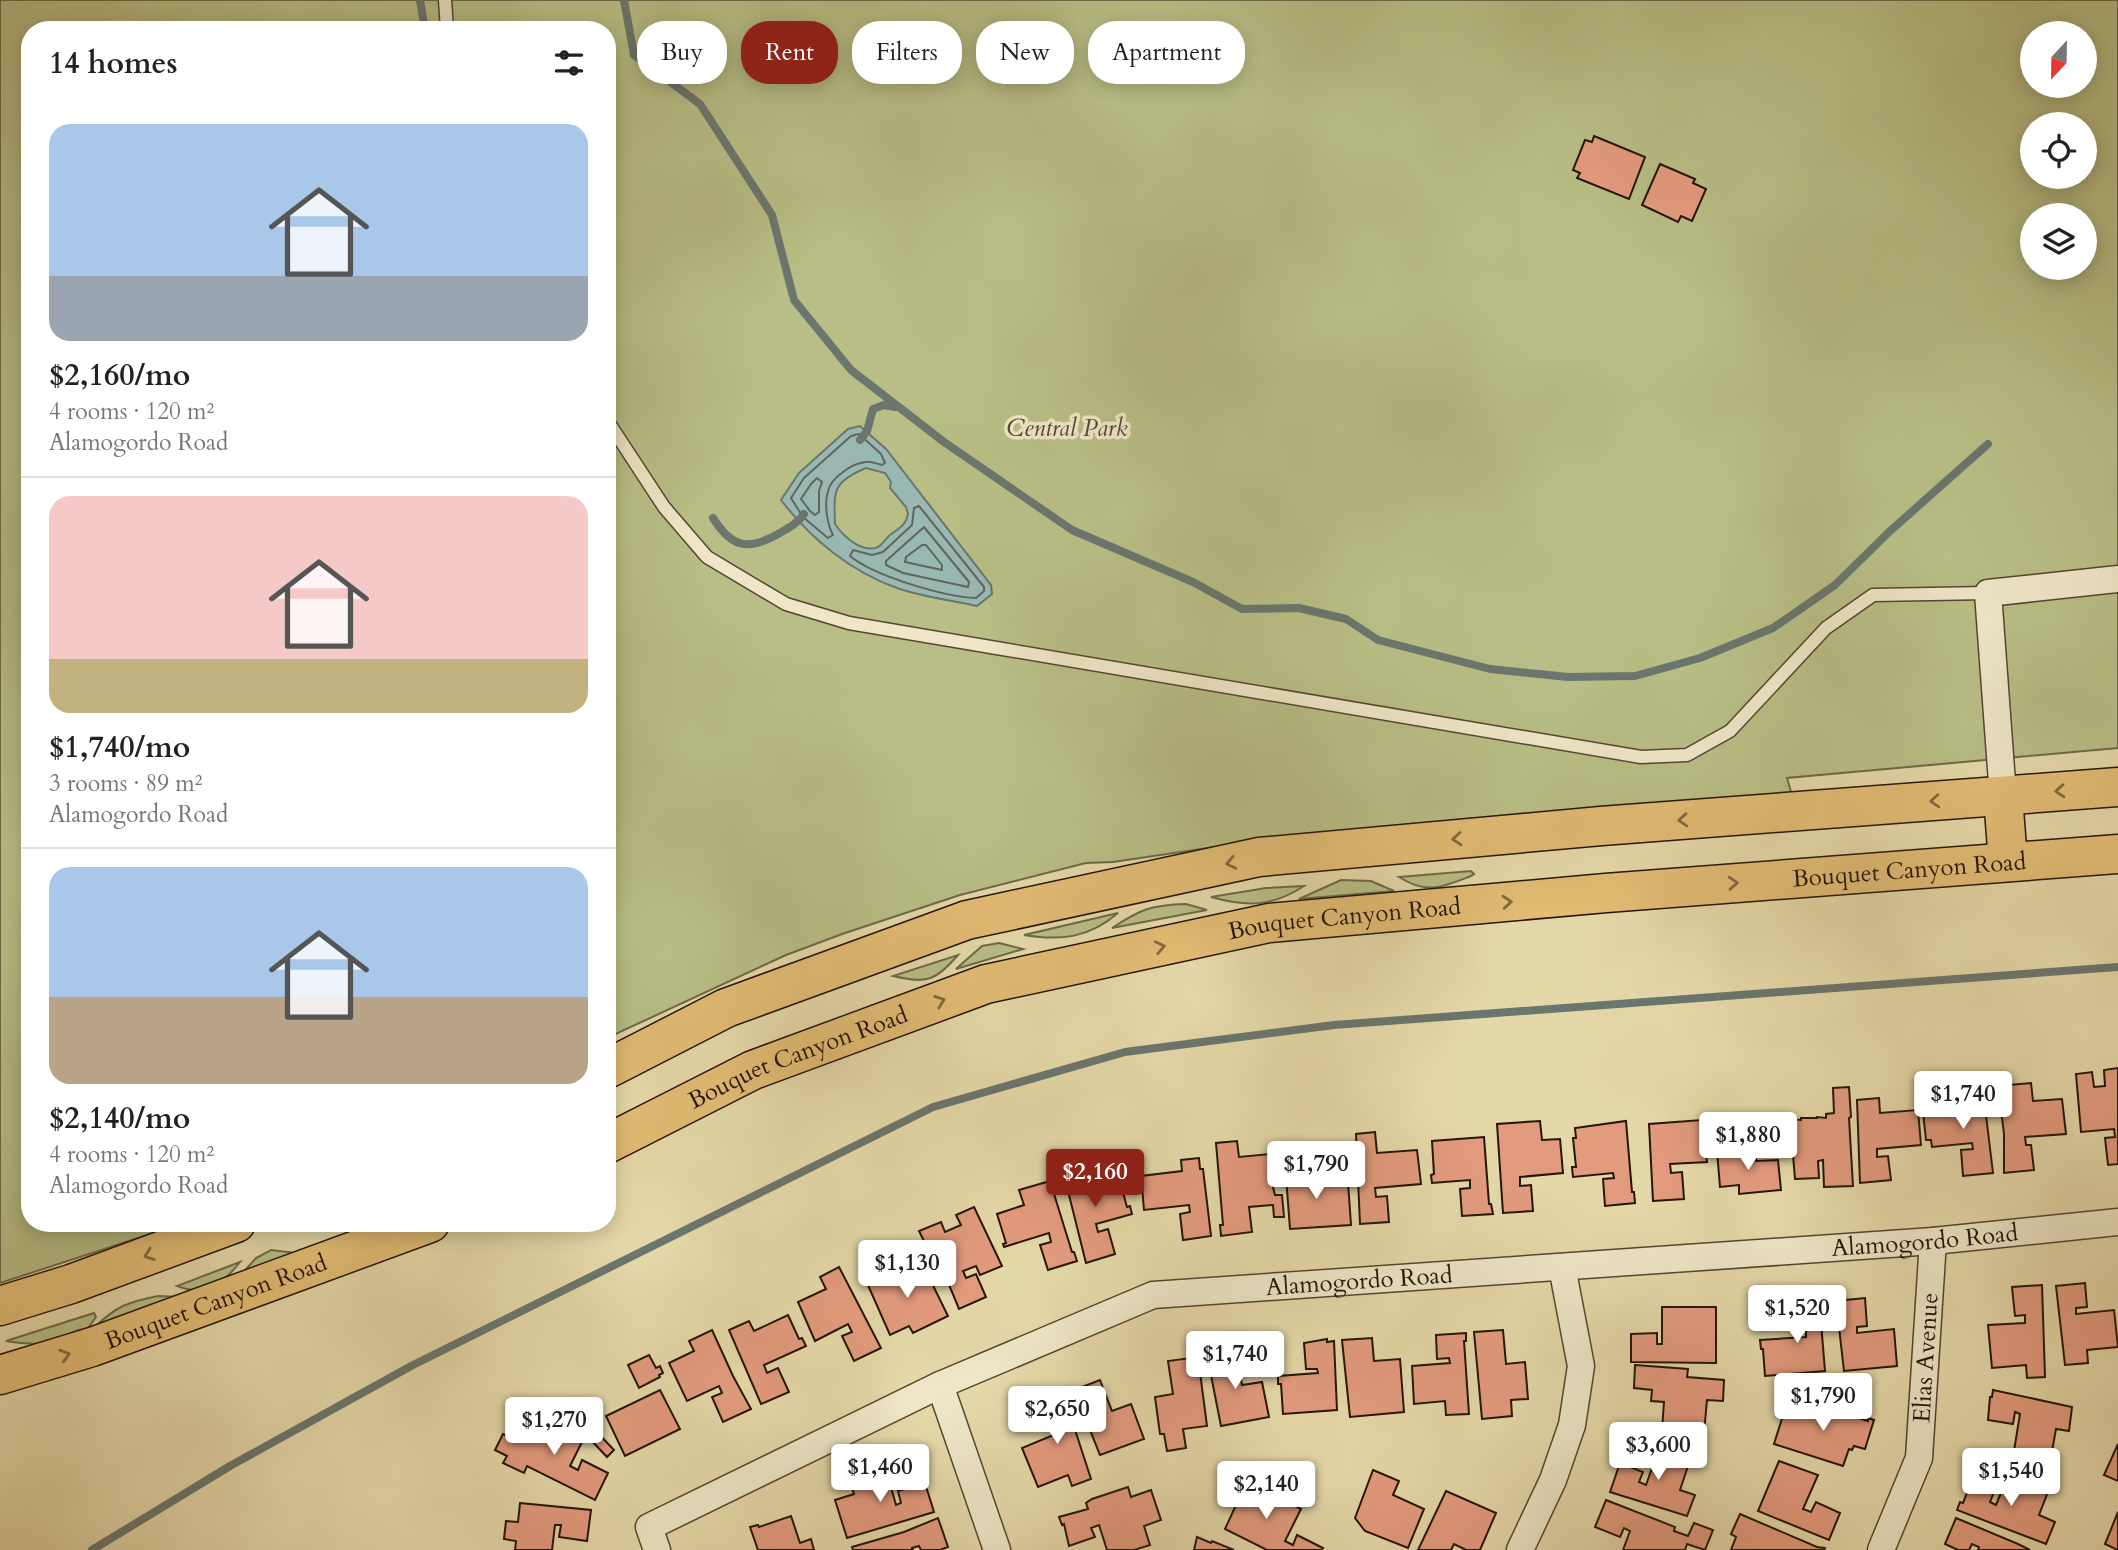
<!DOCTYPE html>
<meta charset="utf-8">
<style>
body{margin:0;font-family:Cardo,serif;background:#f6f6f6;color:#222;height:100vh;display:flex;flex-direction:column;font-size:26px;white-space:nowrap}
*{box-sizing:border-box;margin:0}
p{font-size:23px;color:#767676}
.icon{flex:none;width:38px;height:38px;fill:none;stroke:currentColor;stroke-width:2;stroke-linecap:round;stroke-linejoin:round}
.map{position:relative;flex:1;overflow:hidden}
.panel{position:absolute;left:21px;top:21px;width:595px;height:1211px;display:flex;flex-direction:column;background:#fff;border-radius:28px;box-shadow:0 4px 18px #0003}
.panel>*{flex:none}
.top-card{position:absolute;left:637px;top:21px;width:665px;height:63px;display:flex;gap:14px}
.needle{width:46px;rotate:202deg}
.fabs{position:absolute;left:2020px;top:21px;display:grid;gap:14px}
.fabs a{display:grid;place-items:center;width:77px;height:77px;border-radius:50%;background:#fff;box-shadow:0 4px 18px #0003;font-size:35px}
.price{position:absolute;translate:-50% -60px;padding:0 16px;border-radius:7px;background:#fff;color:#222;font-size:23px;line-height:46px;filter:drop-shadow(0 2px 4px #0008)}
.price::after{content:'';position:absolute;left:50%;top:42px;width:21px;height:16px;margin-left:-10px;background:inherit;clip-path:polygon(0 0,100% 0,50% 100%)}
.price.selected{background:#8f2418;color:#fff}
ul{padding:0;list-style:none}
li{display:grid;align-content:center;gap:14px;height:371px;padding:0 28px}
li+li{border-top:2px solid #e0e0e0}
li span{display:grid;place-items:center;height:217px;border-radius:21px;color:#555}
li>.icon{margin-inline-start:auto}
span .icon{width:126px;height:126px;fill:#fffc;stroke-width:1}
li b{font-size:30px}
h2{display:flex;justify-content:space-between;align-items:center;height:84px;padding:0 28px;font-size:30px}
.chip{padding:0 24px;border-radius:28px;background:#fff;box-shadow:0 4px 18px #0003;font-size:24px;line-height:63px}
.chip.selected{background:#8f2418;color:#fff}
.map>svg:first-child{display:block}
</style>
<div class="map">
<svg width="2118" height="1550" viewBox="0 0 2118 1550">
<rect width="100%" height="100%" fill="#e5d8a8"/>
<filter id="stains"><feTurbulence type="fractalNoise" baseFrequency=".00286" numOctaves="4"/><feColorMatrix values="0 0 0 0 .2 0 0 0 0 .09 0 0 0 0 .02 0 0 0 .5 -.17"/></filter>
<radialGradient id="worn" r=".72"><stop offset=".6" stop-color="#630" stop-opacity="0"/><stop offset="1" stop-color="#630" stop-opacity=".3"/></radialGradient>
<g fill="#b8be85" stroke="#6e6947" stroke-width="2" fill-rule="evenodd">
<path d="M0,0H2118V748L1787,778L1792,795L1248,842L1113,862L1086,863L960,895L845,933L786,955L607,1038V30H30V1223H184L0,1283ZM2032,33H2084V86H2032ZM2032,124H2084V177H2032ZM2032,215H2084V268H2032Z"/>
<path d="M1471,871L1474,874L1471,876C1442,887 1427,895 1399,877Z"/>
<path d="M1341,880L1371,881L1394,891L1299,899Z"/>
<path d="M1304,886C1272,907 1247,907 1211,897L1266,888Z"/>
<path d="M1186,904L1207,910L1112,928C1141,909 1151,905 1186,904Z"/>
<path d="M1118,913C1089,938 1061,941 1024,935Z"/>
<path d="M999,943L1023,949L956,969L982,946Z"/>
<path d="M958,955C935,981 927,984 893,976Z"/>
<path d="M271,1250L296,1253L239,1277L256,1258Z"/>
<path d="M240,1262C223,1284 205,1297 177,1286Z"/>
<path d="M158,1296L182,1297L94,1328C116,1306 128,1302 158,1296Z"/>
<path d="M94,1313L96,1317L88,1328C73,1329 61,1340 45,1343C32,1345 19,1343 6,1341Z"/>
</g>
<path fill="#99b8b2" stroke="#6a766e" stroke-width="2" fill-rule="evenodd" d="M860,426L886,449L991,585L992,594L977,606C951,600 922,597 897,588C851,572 810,538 781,500L799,473L848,429ZM866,468L885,473L891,482L890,488L906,507L908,514C906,526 899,528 890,535C886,538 883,544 878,547C862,554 843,536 835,524C834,491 832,482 866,468Z"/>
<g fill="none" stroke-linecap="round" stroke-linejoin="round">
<g stroke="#5e665e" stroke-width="2">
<path d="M859,434L881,454L885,463L882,465C877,464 871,461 866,462C852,463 831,478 828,491C824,504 827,524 833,535L828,538L803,517L791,498L804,478L851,436Z"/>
<path d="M817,478L822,482L819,491V512L815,515L810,511L801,499L811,484Z"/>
<path d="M919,506L984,587V591L976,598C945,597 874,576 850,556L853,550L872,555L883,552L912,525L914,508Z"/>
<path d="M924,527L969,582L968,587L903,573L886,565V561Z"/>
<path d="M922,545H926L942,565V570L905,562L906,557Z"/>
</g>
<g stroke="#6a766e" stroke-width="8">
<path d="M420,0L425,30"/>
<path d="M624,0L634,55L700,104L772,215L794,300L851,370L944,442L1072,530L1193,582L1242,609L1299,608L1346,619L1378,640L1490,669L1568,677L1635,676L1700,658L1773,628L1835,585L1889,532L1988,444"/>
<path d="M860,440L867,431L873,409L884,405L895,407"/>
<path d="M713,518C732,548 748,551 778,534C788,528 797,524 804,514"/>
<path d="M92,1550L230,1466L413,1365L933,1107L1125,1052L1334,1025L2118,967"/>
</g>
</g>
<g fill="#e39b7e" stroke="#241409" stroke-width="2">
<path d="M1594,136L1645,157L1629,199L1577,178L1580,173L1573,170L1585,140L1592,142Z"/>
<path d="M1660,164L1695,179L1693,183L1706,189L1692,221L1681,216L1678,222L1642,205Z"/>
<path d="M2118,1068V1164L2108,1165L2105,1138L2115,1137L2114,1129L2081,1132L2076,1074L2092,1072L2094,1087L2105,1086L2104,1070Z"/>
<path d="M2031,1083L2033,1101L2062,1099L2066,1134L2025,1137L2026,1145H2031L2034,1170L2004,1173V1134L1998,1086Z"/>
<path d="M1849,1087L1851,1117L1849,1118L1853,1186L1824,1187L1823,1160L1818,1161L1819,1178L1795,1179L1793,1155L1789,1156L1787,1121L1788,1119L1801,1120V1118H1817V1117L1826,1118V1114L1834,1113L1833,1088Z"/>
<path d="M1983,1090L1993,1173L1963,1176L1961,1150L1973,1149L1972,1143L1932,1147L1931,1140H1926L1923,1112L1960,1107L1958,1092Z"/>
<path d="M1879,1098L1880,1113L1918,1110L1921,1145L1877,1149V1157L1888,1156L1891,1180L1860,1183L1857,1100Z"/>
<path d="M1702,1120L1707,1162L1670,1164L1671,1173L1682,1172L1684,1199L1653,1201L1649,1124Z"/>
<path d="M1540,1121L1542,1140L1560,1139L1563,1173L1520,1177V1186L1531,1185L1533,1211L1503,1213L1497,1124Z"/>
<path d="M1626,1121L1632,1192H1634L1635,1203L1605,1206L1603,1179L1614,1178L1613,1173L1573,1177L1572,1167H1576L1573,1138H1576L1575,1128Z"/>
<path d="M1375,1132L1377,1153L1417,1150L1421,1184L1375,1188L1376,1197L1387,1196L1389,1222L1360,1224L1356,1134Z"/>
<path d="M1484,1137L1489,1204H1491L1493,1214L1462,1216L1460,1189L1470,1188V1180L1432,1183L1431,1175L1434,1174L1432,1141Z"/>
<path d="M1237,1141L1239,1157L1270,1154L1273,1187L1275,1195H1282L1284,1217H1274L1273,1205L1249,1207L1252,1232L1221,1236L1220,1225H1223L1216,1143Z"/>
<path d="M1756,1149V1161L1778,1160L1781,1190L1739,1194V1185L1720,1187L1717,1151Z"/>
<path d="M1199,1158L1200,1169H1203L1211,1236L1183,1240L1180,1214L1190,1212L1189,1205L1144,1210L1141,1176L1182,1171L1181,1160Z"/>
<path d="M1304,1161L1306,1185L1348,1182L1351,1225L1290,1229L1285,1163Z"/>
<path d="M1090,1164L1095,1180L1118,1174L1127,1207L1130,1206L1132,1214L1096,1224L1098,1232L1108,1229L1115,1254L1086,1263L1063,1171Z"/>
<path d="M1050,1181L1072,1252H1074L1077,1261L1048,1270L1040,1245L1051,1242L1049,1233L1004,1247L1003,1244L1006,1243L997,1214L1024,1205L1019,1190Z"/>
<path d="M974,1207L1002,1266L980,1275L976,1266L963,1271L966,1278L976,1274L986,1297L959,1309L931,1241L925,1243L919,1231L941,1222L945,1232L961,1225L956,1215Z"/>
<path d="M923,1265L948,1316L913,1333L909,1326L890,1335L867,1283L899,1267L902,1276Z"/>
<path d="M839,1267L881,1348L854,1361L842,1336L852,1332L848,1324L815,1341L798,1302L826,1289L820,1277Z"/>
<path d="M2085,1283L2087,1307L2076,1308V1314L2114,1310L2118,1347L2087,1350L2088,1363L2065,1365L2056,1286Z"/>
<path d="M2042,1285L2045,1377L2027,1378L2026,1365L1992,1368L1988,1325L2025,1323V1315L2015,1316L2012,1287Z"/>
<path d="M1865,1298L1867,1326L1857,1327V1333L1894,1329L1897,1366L1844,1371L1836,1301Z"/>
<path d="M1822,1302L1823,1310H1820L1825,1371L1765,1376L1763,1349H1761L1760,1340L1806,1337V1329L1794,1330L1792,1305Z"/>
<path d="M1662,1307H1716V1363L1631,1362V1334L1657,1333V1344H1662Z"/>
<path d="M788,1315L799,1339L802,1338L806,1346L764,1365L767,1373L778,1368L789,1392L761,1404L729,1330L749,1321L754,1331Z"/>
<path d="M712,1330L733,1376L751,1409L723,1422L712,1397L722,1393L719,1386L687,1401L669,1363L694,1351L689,1341Z"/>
<path d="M1503,1330L1506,1364L1525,1362L1528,1399L1511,1400L1512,1416L1482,1419L1474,1332Z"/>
<path d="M1466,1333V1341H1464L1469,1414L1446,1415L1445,1401L1414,1404L1412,1366L1450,1363L1449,1358L1437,1359L1436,1335Z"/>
<path d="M1372,1338L1374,1361L1400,1359L1404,1412L1350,1417L1342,1340Z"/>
<path d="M1327,1339V1342L1334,1341L1337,1410L1283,1414L1281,1384H1278V1376L1318,1373L1317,1369H1306L1304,1343Z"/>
<path d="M1236,1350L1242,1385L1262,1382L1269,1417L1221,1426L1207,1355Z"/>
<path d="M649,1355L656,1368L660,1366L663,1373L659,1375L660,1377L639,1388L628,1365Z"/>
<path d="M1198,1357L1207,1426L1183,1429L1186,1448L1167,1451L1164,1434H1160L1155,1397L1173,1394L1168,1361Z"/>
<path d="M1635,1365L1688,1369L1687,1377L1724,1380L1723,1401L1707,1400L1704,1433L1662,1430L1664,1402L1651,1401L1652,1390L1634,1388Z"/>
<path d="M1100,1380L1112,1411L1131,1404L1144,1439L1100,1455L1074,1390Z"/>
<path d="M660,1390L680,1429L625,1456L606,1416Z"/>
<path d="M1993,1390L2072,1407L2069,1431L2056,1429L2051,1457L2014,1451L2020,1414L2015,1412L2013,1424L1988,1420L1990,1397H1992Z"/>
<path d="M1063,1393L1091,1479L1072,1486L1068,1475L1038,1487L1022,1448L1056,1434L1053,1427L1045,1431L1034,1404Z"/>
<path d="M1804,1400L1868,1421V1418L1874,1420L1865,1449L1854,1446L1852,1450L1849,1449L1843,1466L1774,1444L1785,1409L1799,1414Z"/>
<path d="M579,1413L614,1450L607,1457L572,1420Z"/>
<path d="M547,1416L586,1434L570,1466L578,1470L582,1460L608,1473L595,1500L527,1466L524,1473L503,1463L507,1456L495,1450L503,1434L514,1439L518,1432L535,1441Z"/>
<path d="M1661,1443L1692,1454L1680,1490L1695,1495L1687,1516L1610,1492L1620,1463L1643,1472L1639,1482L1646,1485Z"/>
<path d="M2118,1444V1481L2104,1475Z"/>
<path d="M1779,1461L1818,1475L1803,1509L1811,1512L1816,1502L1840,1513L1829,1540L1758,1511Z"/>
<path d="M885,1466L896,1505L901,1503L898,1491L925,1483L934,1512L847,1538L835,1500L854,1494L849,1479L878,1471L877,1468Z"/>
<path d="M1373,1470L1399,1481L1393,1495L1424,1509L1408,1548L1365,1531L1355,1518Z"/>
<path d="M2009,1473L2049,1489L2039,1515L2055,1522L2046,1544L1957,1510L1960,1502L1963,1503L1968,1490L1965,1489L1968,1482L1994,1492L1990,1502L1996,1505Z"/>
<path d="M1247,1481L1301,1509L1285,1541L1293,1545L1297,1535L1323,1548L1322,1550H1267L1225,1529Z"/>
<path d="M1128,1487L1131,1497L1151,1490L1161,1520L1144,1526L1150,1545L1134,1550H1107L1099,1525L1091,1528L1095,1537L1069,1546L1064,1524L1062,1525L1059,1517L1088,1509L1086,1503L1092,1499Z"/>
<path d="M1446,1491L1496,1513L1480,1550H1466L1454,1544L1451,1550H1418Z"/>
<path d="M1606,1500L1675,1527L1674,1531L1688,1536L1694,1523L1713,1530L1705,1550L1687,1544L1685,1550H1623L1630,1531L1624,1528L1620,1537L1595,1527Z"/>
<path d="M520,1503L591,1510L587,1541L559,1537L561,1525H555L552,1550H515L516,1541L504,1539L506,1521L518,1522Z"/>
<path d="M2118,1512V1550L2105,1544Z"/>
<path d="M1740,1514L1817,1547L1825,1548L1824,1550H1731L1736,1537L1731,1534Z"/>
<path d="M791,1516L800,1543L811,1539L814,1550H758L750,1527L758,1525L759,1527Z"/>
<path d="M938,1518L948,1547L940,1550H921L919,1546L912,1548L913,1550H853L852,1547L904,1532Z"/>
<path d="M1956,1518L2018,1544L2030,1550H1978L1979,1547L1972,1544L1969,1550H1958L1945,1544Z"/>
<path d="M1197,1537L1211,1543L1212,1541L1234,1550H1194Z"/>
</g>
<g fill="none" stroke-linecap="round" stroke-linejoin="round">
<g stroke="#544531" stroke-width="15">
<g id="lane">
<path d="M445,0L447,30"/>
<path d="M607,420L664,507L707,557L786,604L849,623L1641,757L1687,755L1730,731L1826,628L1873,595L1988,593"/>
</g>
</g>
<g stroke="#544531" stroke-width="29">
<g id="street">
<path d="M2003,796L1988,593L2118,579"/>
<path d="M940,1385L997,1550"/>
<path id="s1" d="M657,1550L649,1527L940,1385L1153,1295L1933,1241L2118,1222"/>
<path d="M1520,1550L1553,1480L1572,1425L1581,1366L1562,1267"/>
<path id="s2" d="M1881,1550L1919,1458L1933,1241"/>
</g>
</g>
<g stroke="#241409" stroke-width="41">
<g id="primary">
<path d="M2003,796L2008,862"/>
<path d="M607,1069L726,1008L967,920L1259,857L1601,826L2118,787"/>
<path id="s3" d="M607,1144L753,1070L986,984L1269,923L1606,893L2118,854"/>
<path d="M0,1306L71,1284L236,1223"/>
<path id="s4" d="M0,1375L92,1347L430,1223"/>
</g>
</g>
<use href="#lane" stroke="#eee6c6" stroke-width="12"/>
<use href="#street" stroke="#eee6c6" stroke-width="26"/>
<use href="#primary" stroke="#e2bc74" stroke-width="38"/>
</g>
<defs><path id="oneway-chevron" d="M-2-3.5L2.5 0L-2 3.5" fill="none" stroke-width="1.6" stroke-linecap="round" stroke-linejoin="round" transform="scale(1.75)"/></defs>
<g stroke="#83683e">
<use href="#oneway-chevron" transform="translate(2060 791) rotate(176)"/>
<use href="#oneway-chevron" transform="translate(1935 801) rotate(176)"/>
<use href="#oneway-chevron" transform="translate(1683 820) rotate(176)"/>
<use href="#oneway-chevron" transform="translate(1457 839) rotate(175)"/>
<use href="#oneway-chevron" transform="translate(1231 863) rotate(168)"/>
<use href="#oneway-chevron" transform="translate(1733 883) rotate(-4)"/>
<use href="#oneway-chevron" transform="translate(1507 902) rotate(-5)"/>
<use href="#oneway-chevron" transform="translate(1160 947) rotate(-12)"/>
<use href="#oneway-chevron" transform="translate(940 1001) rotate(-20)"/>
<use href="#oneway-chevron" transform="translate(149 1255) rotate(160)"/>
<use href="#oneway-chevron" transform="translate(65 1355) rotate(-17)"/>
</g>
<g text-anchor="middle" stroke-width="7" stroke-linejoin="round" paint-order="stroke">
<g font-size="24" font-style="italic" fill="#50472e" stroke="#eee6c6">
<text x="1067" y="436">Central Park</text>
</g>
<g font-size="24" fill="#241409" stroke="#eee6c6">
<text dy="8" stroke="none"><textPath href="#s3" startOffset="1344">Bouquet Canyon Road</textPath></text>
<text dy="8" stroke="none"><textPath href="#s3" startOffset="777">Bouquet Canyon Road</textPath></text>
<text dy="8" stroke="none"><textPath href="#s3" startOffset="210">Bouquet Canyon Road</textPath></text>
<text dy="8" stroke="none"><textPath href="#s1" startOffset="1353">Alamogordo Road</textPath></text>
<text dy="8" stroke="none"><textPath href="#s1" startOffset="786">Alamogordo Road</textPath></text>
<text dy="8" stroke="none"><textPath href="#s4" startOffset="228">Bouquet Canyon Road</textPath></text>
<text dy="8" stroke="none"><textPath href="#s2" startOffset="200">Elias Avenue</textPath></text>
</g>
</g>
<rect width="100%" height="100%" filter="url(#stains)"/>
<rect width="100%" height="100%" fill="url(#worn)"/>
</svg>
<div class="fabs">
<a><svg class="needle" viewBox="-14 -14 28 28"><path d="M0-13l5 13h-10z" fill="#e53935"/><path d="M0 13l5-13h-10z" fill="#767676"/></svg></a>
<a><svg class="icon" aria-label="locate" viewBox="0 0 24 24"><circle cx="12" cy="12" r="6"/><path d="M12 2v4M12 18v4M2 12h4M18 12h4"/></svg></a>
<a><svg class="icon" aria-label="layers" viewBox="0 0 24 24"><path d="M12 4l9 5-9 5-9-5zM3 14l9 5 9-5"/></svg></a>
</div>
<b class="price" style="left:1963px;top:1131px">$1,740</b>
<b class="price" style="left:1748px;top:1172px">$1,880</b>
<b class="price" style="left:1316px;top:1201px">$1,790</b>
<b class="price selected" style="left:1095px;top:1209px">$2,160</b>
<b class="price" style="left:907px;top:1300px">$1,130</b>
<b class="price" style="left:1797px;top:1345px">$1,520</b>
<b class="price" style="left:1235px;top:1391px">$1,740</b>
<b class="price" style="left:1823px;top:1433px">$1,790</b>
<b class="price" style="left:1057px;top:1446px">$2,650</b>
<b class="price" style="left:554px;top:1457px">$1,270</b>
<b class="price" style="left:1658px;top:1482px">$3,600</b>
<b class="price" style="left:880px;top:1504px">$1,460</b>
<b class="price" style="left:2011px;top:1508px">$1,540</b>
<b class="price" style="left:1266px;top:1521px">$2,140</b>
<div class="top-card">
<a class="chip">Buy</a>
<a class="chip selected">Rent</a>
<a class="chip">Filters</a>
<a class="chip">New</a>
<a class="chip">Apartment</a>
</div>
<section class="panel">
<h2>14 homes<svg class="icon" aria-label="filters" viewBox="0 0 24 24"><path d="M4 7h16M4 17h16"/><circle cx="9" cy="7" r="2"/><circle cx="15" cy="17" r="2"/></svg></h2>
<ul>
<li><span style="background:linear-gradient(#a9c7e8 70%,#9aa5b1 0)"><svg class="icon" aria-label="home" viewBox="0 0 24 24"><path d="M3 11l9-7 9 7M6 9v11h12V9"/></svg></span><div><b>$2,160/mo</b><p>4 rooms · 120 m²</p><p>Alamogordo Road</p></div></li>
<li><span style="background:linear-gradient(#f6c9c9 75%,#c2b280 0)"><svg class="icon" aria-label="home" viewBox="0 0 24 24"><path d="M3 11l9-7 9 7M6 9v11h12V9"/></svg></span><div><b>$1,740/mo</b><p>3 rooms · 89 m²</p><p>Alamogordo Road</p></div></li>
<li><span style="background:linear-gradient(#a9c7e8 60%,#b9a48a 0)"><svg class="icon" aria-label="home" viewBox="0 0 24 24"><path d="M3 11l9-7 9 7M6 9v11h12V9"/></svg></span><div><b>$2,140/mo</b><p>4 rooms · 120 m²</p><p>Alamogordo Road</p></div></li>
</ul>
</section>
</div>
